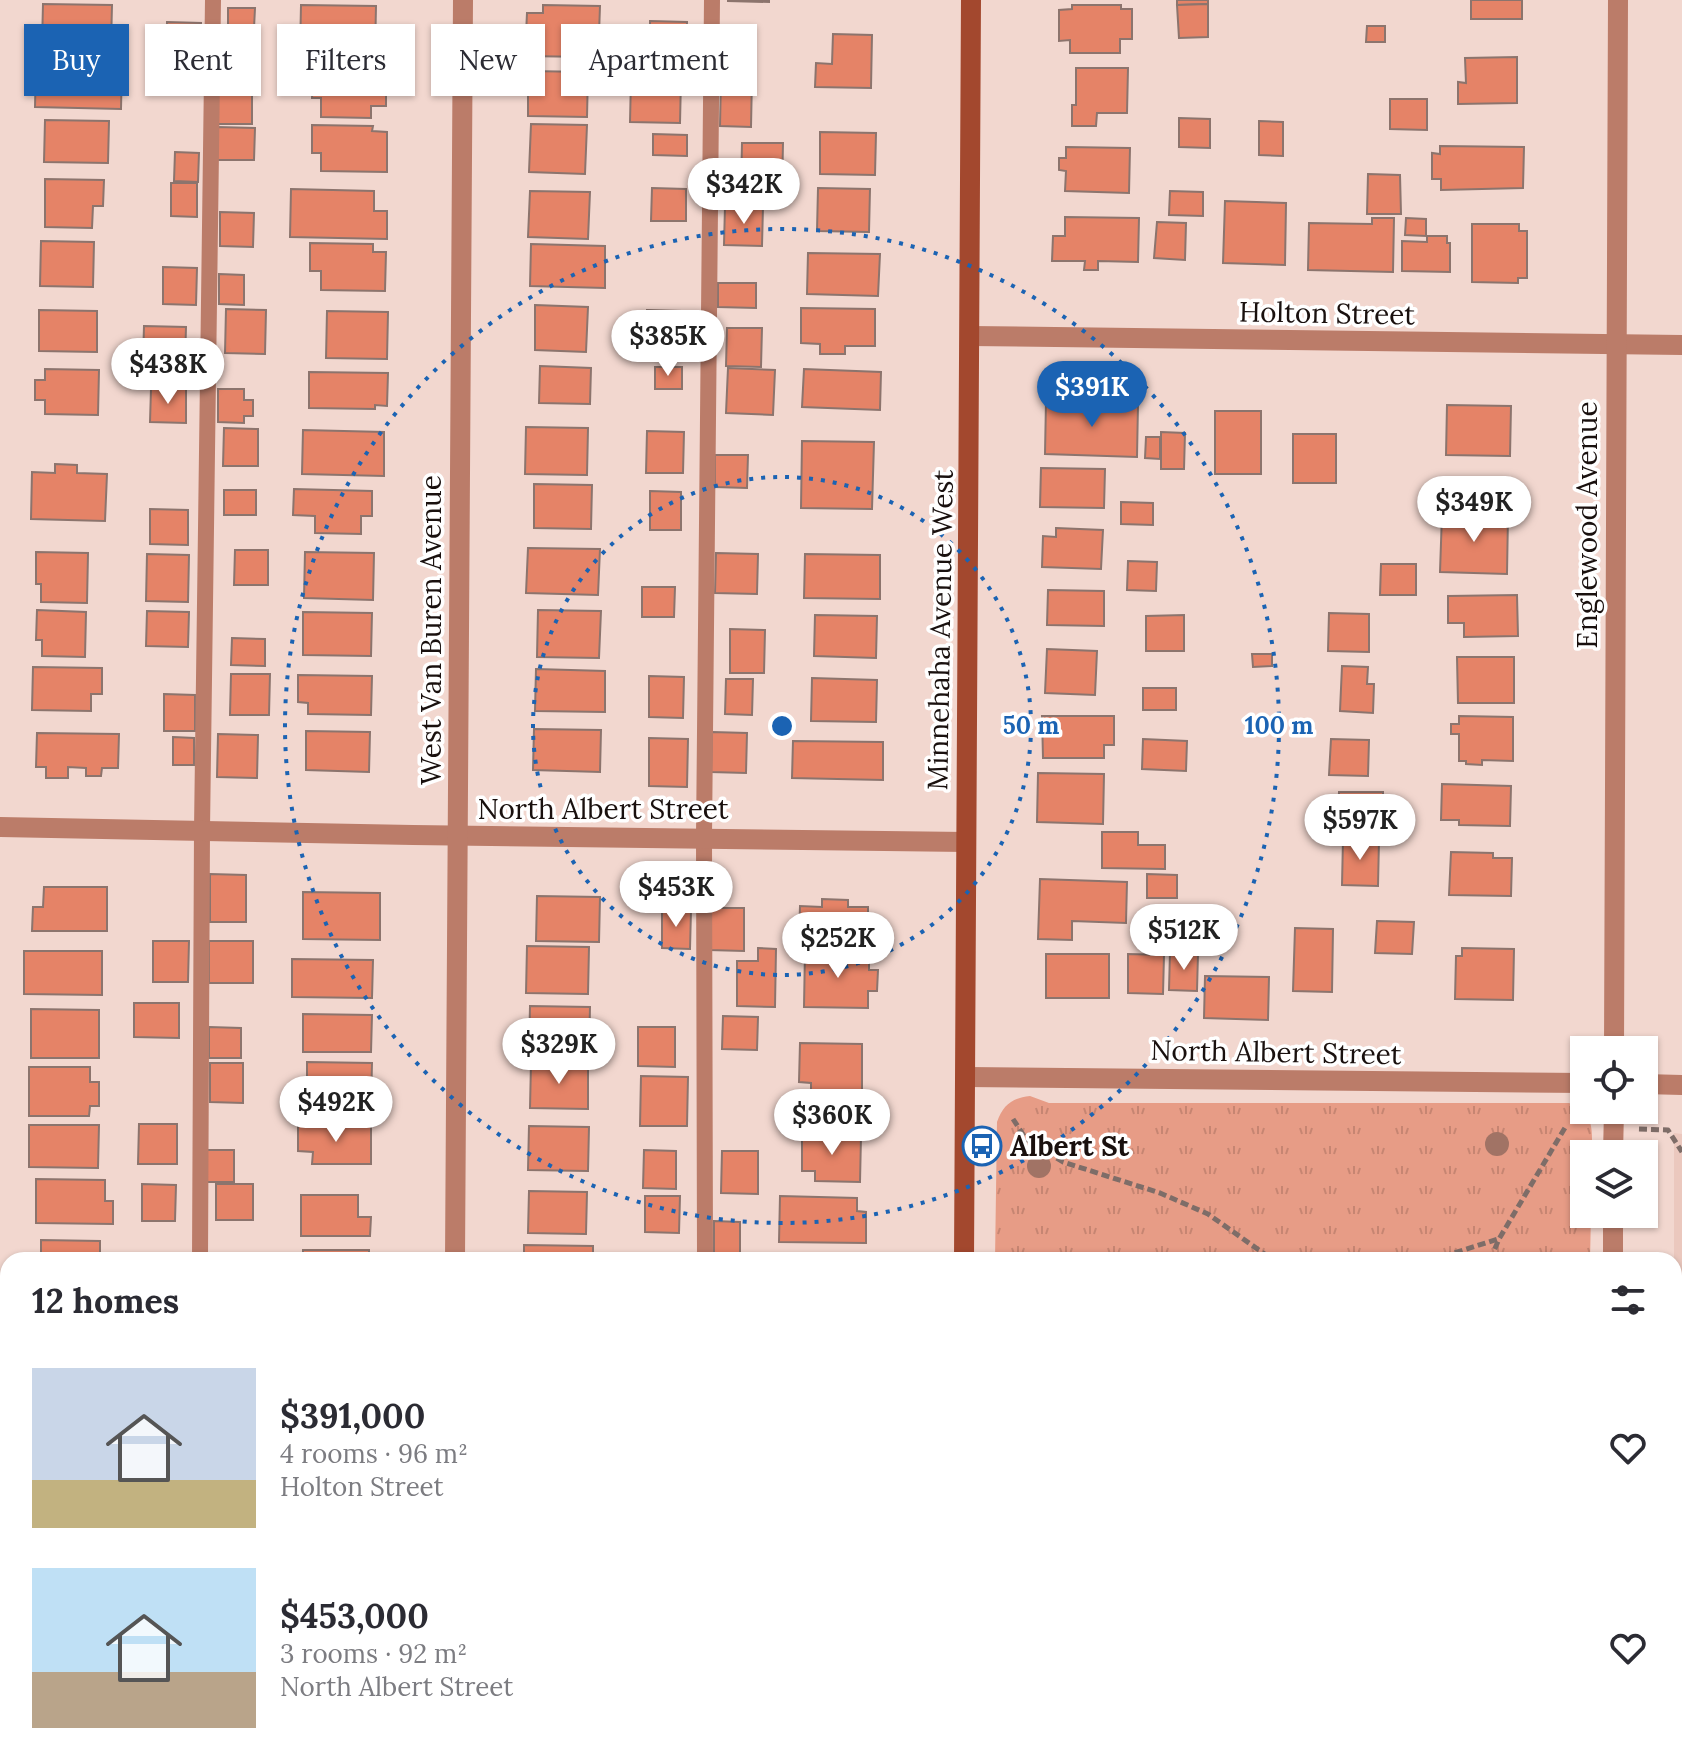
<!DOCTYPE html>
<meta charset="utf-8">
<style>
body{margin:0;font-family:Lora,serif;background:#f2f2f3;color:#2b2b33;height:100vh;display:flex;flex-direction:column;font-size:30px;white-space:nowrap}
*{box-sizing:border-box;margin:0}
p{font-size:26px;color:#7c7c81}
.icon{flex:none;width:44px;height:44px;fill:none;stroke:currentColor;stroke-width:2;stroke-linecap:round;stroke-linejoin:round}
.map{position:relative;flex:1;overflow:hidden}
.details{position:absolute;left:0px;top:1252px;width:1682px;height:512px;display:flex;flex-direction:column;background:#fff;border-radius:24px 24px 0 0;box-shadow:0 2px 6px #0004}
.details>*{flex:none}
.guide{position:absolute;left:24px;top:24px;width:800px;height:72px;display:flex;gap:16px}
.buttons{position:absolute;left:1570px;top:1036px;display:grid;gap:16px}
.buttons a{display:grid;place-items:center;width:88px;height:88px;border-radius:0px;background:#fff;box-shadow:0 2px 6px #0004;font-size:40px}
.price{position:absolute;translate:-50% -68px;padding:0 18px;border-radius:28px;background:#fff;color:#222;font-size:26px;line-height:52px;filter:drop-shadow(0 2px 4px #0008)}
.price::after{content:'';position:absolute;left:50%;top:48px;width:24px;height:18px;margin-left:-12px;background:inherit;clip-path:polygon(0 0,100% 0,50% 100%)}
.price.on{background:#1b63b3;color:#fff}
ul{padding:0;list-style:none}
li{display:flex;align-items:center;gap:24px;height:200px;padding:0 32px}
li span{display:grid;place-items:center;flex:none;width:224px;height:160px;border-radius:0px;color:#555}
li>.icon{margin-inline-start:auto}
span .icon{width:96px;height:96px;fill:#fffc;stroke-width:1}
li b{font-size:34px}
h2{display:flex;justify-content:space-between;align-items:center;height:96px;padding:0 32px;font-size:34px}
.tag{padding:0 28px;border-radius:0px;background:#fff;box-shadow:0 2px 6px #0004;font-size:28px;line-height:72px}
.tag.on{background:#1b63b3;color:#fff}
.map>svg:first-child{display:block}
</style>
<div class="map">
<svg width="1682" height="1764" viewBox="0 0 1682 1764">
<defs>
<pattern id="park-tufts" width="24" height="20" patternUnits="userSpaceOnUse" patternTransform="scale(2)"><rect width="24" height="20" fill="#e79c86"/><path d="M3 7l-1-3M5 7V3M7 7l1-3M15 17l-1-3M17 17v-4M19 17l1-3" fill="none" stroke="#c68572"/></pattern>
</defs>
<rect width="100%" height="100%" fill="#f2d7cf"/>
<g fill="#ebc8be">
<path d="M1674,1133L1682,1134V1351L1674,1350Z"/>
<rect x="807" y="1756" width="95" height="8"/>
</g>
<g fill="url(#park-tufts)">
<path d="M1030,1096L1049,1103H1569C1595,1111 1592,1130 1592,1154H1584V1214H1591L1590,1260H995L997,1122C1003,1105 1012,1098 1030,1096Z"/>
<path d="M991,1756H1583L1586,1764H991Z"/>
</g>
<g fill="#e58367" stroke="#8c746d" stroke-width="2">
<path d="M728,0H769V2L728,1Z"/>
<path d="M1177,0H1208V4L1177,5Z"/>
<rect x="1471" y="0" width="51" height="19"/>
<path d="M43,4L112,5L111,46L42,45Z"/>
<path d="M1208,4V37L1179,38L1177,5Z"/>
<path d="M301,5L376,6L375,54L300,53Z"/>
<path d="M543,5L600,6L599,34H590L589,57L525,56L527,13H543Z"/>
<path d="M1072,5H1121V9H1132V39H1120V53H1070V40L1059,41V10L1072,9Z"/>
<path d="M228,8H255L254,28H228Z"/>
<path d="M650,21L687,22L686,60H650Z"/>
<path d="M167,22L201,23L200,59H166Z"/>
<path d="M1367,26H1385V42H1366Z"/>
<path d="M833,34L872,35L871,88L815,87L816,63L832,64Z"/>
<path d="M1517,57V103L1458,104V82L1466,83L1465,58Z"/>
<path d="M36,62L122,63L121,109L35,107Z"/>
<path d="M178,65L200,66V92L178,91Z"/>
<path d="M322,65L386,66V106H371V118L321,117V98H312L313,75L322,76Z"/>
<path d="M1076,68H1128L1127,113H1097L1096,126H1072V105H1076Z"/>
<path d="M528,71L588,72L587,117L528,116Z"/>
<path d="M721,77H752L751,127L720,126Z"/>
<path d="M631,78L681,79L680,123L630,122Z"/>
<path d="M217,91L252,92V124H216Z"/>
<path d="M1390,99H1427V130L1390,129Z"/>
<path d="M1179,118L1210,119V148L1179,147Z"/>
<path d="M45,120L109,121L108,163L44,162Z"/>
<path d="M1259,121L1283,122V156L1259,155Z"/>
<path d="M531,124L587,125L585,174L529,172Z"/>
<path d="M312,125L373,126L372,131L387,132V172L321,171V153H312Z"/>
<path d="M217,127L255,128L254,160H216Z"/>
<path d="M820,132L876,133L875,175L820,174Z"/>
<path d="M653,134L687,135V156L653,155Z"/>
<path d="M742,143H783L782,190L741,189Z"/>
<path d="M1440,146L1524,147L1523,188L1441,190V179H1432V153L1440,154Z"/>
<path d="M1066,147L1130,148L1129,193L1065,191L1066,171L1059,170V158H1066Z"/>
<path d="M175,152L199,153L198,182L174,181Z"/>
<path d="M1368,174L1400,175L1401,214H1367Z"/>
<path d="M45,179L104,180L103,206H93L92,228L45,227Z"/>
<path d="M171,183H197V217L171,216Z"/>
<path d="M652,188L686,189V221H651Z"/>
<path d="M818,188L870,189L869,232L817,231Z"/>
<path d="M291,189L374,191V211H387V239L290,237Z"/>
<path d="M530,191L590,192L588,239L528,237Z"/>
<path d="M1170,191L1203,192V216L1169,215Z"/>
<path d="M1225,201L1286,203L1285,265L1223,263Z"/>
<path d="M725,206H763L762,246L724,245Z"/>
<path d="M220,212L254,213L253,247L220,246Z"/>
<path d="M1065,217L1139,218L1138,262L1098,261V270H1084L1085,261H1052L1053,236H1065Z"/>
<path d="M1372,218H1394L1393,272L1308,270L1309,223L1372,224Z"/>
<path d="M1406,218L1426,219V236L1405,235Z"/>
<path d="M1157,222L1186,223L1185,260L1154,258Z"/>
<path d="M1472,224H1519V231H1527V278H1518V283L1472,282Z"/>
<path d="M1427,236H1447V243H1450V272L1402,271V241L1427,242Z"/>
<path d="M41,241L94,242L93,287L40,286Z"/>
<path d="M310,243L373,244V252H386L385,291L321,290V271H310Z"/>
<path d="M531,244L605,246V288L530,286Z"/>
<path d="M808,253L880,254L878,296L807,294Z"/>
<path d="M163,267L197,268L196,305L163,304Z"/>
<path d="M219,274L244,275V305L219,304Z"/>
<path d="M718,283H756V308L718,307Z"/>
<path d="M535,305L588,307L586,352L535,350Z"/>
<path d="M801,308L875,309V346H845V354H820V344L801,343Z"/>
<path d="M226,309L266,310L265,354L225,353Z"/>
<path d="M39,310L97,311V352L39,351Z"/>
<path d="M647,310L681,311V343L647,342Z"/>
<path d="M327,311L388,312L387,359L326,358Z"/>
<path d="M144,326L186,327L185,362L143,361Z"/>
<path d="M727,328H762L761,367L726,366Z"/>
<path d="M540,366L591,368L590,404L539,403Z"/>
<rect x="655" y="367" width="27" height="22"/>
<path d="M728,368L775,370L773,415L726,413Z"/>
<path d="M45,369L99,370L98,415L45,414V400H35V380H45Z"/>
<path d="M804,369L881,372L880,410L802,407Z"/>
<path d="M309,372L388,373L387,406L375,405V409L309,408Z"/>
<path d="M151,389H186V423L150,422Z"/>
<path d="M218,389H244V400H253V416H244V423L218,422Z"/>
<path d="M1046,401L1138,404L1137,457L1045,454Z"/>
<path d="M1447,405L1511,406L1510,456L1446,455Z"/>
<rect x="1215" y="411" width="46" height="63"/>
<path d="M526,427L588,428L587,475L525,474Z"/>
<path d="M224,428L258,429V466H223Z"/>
<path d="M303,430L384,432V476L302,474Z"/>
<path d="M647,431L684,432L683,473H646Z"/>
<path d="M1161,432L1185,433L1184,469H1161Z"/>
<rect x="1293" y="434" width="43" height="49"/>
<path d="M1146,437H1160V459L1145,458Z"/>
<path d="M802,441L874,442L872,509L801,508Z"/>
<path d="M715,455H748L747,488L715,487Z"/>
<path d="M55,464L77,465V473L107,474L105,521L31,519L32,472L55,473Z"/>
<path d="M1041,468L1105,469L1104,508L1040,507Z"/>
<path d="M534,484L592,485L591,529L534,528Z"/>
<path d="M294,489L372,491V516H361V534L315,533V516L293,515Z"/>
<rect x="224" y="490" width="32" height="25"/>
<path d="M650,491L681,492V530H650Z"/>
<path d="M1121,502L1153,503V525L1121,524Z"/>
<path d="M150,509L188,510V545L150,544Z"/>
<path d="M1442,514L1508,515L1507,574L1440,572Z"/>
<path d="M1056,528L1103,530L1101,569L1042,567L1043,536L1056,537Z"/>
<path d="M528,548L600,549L598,595L526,593Z"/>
<path d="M235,550H268V585H234Z"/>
<path d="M36,552L88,553L87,603L41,602V584H36Z"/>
<path d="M305,552L374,553L373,600L304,598Z"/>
<path d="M716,553L758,554L757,594L715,593Z"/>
<path d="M147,554L189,555L188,602L146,601Z"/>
<path d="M805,554L880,555V599L804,598Z"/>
<path d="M1128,561L1157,562L1156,591L1127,590Z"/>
<path d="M1381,564H1416V595H1380Z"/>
<path d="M642,587H675L674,617H642Z"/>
<path d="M1048,590L1104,591V626L1047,625Z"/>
<path d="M1517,595L1518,636L1464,637V623H1448V596Z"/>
<path d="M37,610L86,612L85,657L42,656V640H36Z"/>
<path d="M538,610L601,611L599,658L537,657Z"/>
<path d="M147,611L189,612L188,647L146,646Z"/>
<path d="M303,612L372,613L371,656L303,655Z"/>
<path d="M1329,613L1369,614V652L1328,651Z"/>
<path d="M815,615L877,616L876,658L814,656Z"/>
<path d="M1184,615V651H1146V616Z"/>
<path d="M730,629L765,630L764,673H730Z"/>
<path d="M232,638L265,639V666L231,665Z"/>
<path d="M1047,649L1097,651L1095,695L1045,693Z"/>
<path d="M1252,654H1272V666L1253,667Z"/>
<path d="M1457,657H1514V703H1458Z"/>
<path d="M1342,666L1368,667L1367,684H1374L1373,713L1340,711Z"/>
<path d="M33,667L102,668V694H91V711L32,710Z"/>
<path d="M536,669L605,671V712L535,711Z"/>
<path d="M231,674H270L269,715H230Z"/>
<path d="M298,675L372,676L371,715L308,714V703L298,702Z"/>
<path d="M649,676L684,677L683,718L649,717Z"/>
<path d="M812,678L877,680L876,722L811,721Z"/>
<path d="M726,679H753L752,715L725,714Z"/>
<rect x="1143" y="688" width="33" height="22"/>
<path d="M164,694L195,695V731H164Z"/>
<path d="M1042,716H1114V745H1104V758H1043Z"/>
<path d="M1459,716L1513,717V761L1482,760V765L1466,764V761H1459V734H1451V724H1459Z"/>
<path d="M534,729L601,730L600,772L533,770Z"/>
<path d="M306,731L370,732L369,772L306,770Z"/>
<path d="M712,732L747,733L746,773L711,772Z"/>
<path d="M37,733L119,734L118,768H102L101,776H86V768L68,767V778H46V767H36Z"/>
<path d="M218,734L258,735L257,778L217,777Z"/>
<path d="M173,737L194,738V765H173Z"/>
<path d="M649,738L688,739L687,787L649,786Z"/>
<path d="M1143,739L1187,741L1186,771L1142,769Z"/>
<path d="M1331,739L1369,740L1368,776L1329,775Z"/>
<path d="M793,741L883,742V780L792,778Z"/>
<path d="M1038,773L1104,774L1103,824L1037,822Z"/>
<path d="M1442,784L1511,786L1510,826L1459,825V820H1441Z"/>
<path d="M1339,792H1383V830L1338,829Z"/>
<path d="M1102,832H1138V845H1165V869L1102,868Z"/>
<path d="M1343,839L1379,840L1378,886L1342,885Z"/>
<path d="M1451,852L1493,853V858H1512L1511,896L1449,895Z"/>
<path d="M210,874L246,875V922H210Z"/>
<path d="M1147,874L1177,875V898H1147Z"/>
<path d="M1040,879L1127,882L1126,923L1072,921V940L1038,939Z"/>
<path d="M44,887H107V931H32L33,907H43Z"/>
<path d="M303,892L380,893V940L303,939Z"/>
<path d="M537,896L600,897L599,942L536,941Z"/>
<path d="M822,899L848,900V907H868V926H878V941L799,940L800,906L822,907Z"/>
<path d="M710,908H744V951L709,950Z"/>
<path d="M662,909L691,910L690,949L662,948Z"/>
<path d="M1377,921L1414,922L1412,954L1375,953Z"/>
<path d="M1295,928L1333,929L1332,992L1293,991Z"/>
<path d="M153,941H189L188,982H153Z"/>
<rect x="209" y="941" width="44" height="42"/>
<path d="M527,946L589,947L588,994L526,993Z"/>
<path d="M758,948L776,949L775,1007L737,1006V961H758Z"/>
<path d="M1462,948L1514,949L1513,1000L1455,999L1456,956H1462Z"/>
<path d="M24,951H102V995L24,994Z"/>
<path d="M805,951L869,952V970H878L877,991H868V1008L804,1007Z"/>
<path d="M1170,952L1198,953L1197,991L1169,990Z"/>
<rect x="1046" y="954" width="63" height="44"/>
<path d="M1128,954L1164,955L1163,994L1128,993Z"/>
<path d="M292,959L373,960L372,998L292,997Z"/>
<path d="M1205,976L1269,977L1268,1020L1204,1018Z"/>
<path d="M134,1003H179V1038L134,1037Z"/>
<path d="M530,1006L590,1007L589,1052L529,1051Z"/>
<path d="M31,1009L99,1010V1058H31Z"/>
<path d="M303,1014L372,1015L371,1052H303Z"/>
<path d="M723,1016L758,1017L757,1050L722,1049Z"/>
<path d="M209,1027L241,1028V1058H209Z"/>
<path d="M638,1027H675V1067L638,1066Z"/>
<path d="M800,1043L862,1044V1096H811V1083L799,1082Z"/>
<path d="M307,1062L372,1063L371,1104H307Z"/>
<path d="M210,1063H243V1103L210,1102Z"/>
<path d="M531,1063L588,1064V1109L530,1108Z"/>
<path d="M29,1067H90V1082H99V1106H90L89,1116H29Z"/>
<path d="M641,1076L688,1077L687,1126H640Z"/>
<path d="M139,1124H177V1164H138Z"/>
<path d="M29,1125H99L98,1168L29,1167Z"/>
<path d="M298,1125L371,1126V1164H312L313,1152L298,1151Z"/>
<path d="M529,1126L589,1127L588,1171L528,1170Z"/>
<path d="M802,1135L861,1136L860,1182L815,1181V1171H802Z"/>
<rect x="205" y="1150" width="29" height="32"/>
<path d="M644,1150L676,1151V1189L643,1188Z"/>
<path d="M722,1151H758V1194L721,1193Z"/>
<path d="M36,1179L105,1180V1201H113V1224L36,1223Z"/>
<path d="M142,1184L176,1185L175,1221H142Z"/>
<rect x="216" y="1184" width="37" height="36"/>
<path d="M529,1191L587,1192L586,1234L528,1233Z"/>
<path d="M301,1195H358V1217H371L370,1236H301Z"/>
<path d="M645,1196H680L679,1233L645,1232Z"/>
<path d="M780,1196L857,1198V1211L866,1212V1243L779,1242Z"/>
<path d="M714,1221L740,1222V1255H714Z"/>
<path d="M41,1240L100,1241V1260H29V1255H41Z"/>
<path d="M524,1245L593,1246V1260H524Z"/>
<rect x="303" y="1250" width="66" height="10"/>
<rect x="732" y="1258" width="37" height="2"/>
<rect x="22" y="1756" width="69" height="8"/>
<rect x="148" y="1756" width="33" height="6"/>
<rect x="208" y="1756" width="82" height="8"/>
<rect x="295" y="1756" width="69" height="8"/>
<rect x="529" y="1756" width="77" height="8"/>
<rect x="635" y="1756" width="46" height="8"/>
<rect x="713" y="1756" width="65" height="8"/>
<rect x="856" y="1756" width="47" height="8"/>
</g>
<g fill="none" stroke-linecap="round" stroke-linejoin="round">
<g stroke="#7e6d68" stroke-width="5" stroke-dasharray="8 4" stroke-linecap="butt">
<path d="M1013,1119L1026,1139L1063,1162L1160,1193L1208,1214L1273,1260"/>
<path d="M1639,1129L1668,1130L1682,1152"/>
<path d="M1432,1260L1498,1239"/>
<path d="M1490,1260L1499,1239L1566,1126"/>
<path d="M1674,1310L1682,1309"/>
<path d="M1674,1460H1682"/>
<path d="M1528,1756L1535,1764"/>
<path d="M1020,1764L1027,1756"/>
</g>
<g stroke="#bb7c69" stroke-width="16">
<path d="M200,1260L202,830L213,0"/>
<path d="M705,1260L704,837L712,0"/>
<path d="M707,1756V1764"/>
<path d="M198,1764V1756"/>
</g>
<g stroke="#bb7c69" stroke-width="20">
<path d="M970,336L1682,345"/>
<path d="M0,827L413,835L966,842"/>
<path d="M1614,1050L1618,0"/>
<path d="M967,1077L1584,1083"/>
<path d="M1644,1084L1682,1085"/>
<path d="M1613,1154L1614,1110"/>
<path d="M455,1260L463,0"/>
<path d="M1613,1260V1214"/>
<path d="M449,1764V1756"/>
<path d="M1611,1764V1756"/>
</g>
<g stroke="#a3482e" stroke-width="20">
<path d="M964,1260L971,0"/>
<path d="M957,1764V1756"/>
</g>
</g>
<g fill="#a17365">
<circle cx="1497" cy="1144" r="12"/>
<circle cx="1039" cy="1166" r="12"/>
</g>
<g fill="none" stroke="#1b63b3" stroke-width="4" stroke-dasharray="4 8">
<circle cx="782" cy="726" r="249"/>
<circle cx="782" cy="726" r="497"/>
</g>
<defs>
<g id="bus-ring" transform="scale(2)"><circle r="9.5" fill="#fff" stroke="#1b63b3" stroke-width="1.5"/><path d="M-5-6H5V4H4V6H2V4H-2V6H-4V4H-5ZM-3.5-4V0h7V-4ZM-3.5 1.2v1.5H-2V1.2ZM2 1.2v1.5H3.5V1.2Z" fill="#1b63b3"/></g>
</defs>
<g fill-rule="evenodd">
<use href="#bus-ring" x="982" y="1146"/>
</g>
<g text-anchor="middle" stroke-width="7" stroke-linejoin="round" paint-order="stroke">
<g font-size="28" fill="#19100e" stroke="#fff">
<text transform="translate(1327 313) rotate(1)" y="10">Holton Street</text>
<text transform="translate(1587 525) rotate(-90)" y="10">Englewood Avenue</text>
<text transform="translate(431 630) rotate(-90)" y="10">West Van Buren Avenue</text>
<text transform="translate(940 630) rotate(-89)" y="10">Minnehaha Avenue West</text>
<text x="603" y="819">North Albert Street</text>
<text transform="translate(1276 1052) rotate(1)" y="10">North Albert Street</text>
</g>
<g font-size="28" font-weight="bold" fill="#19100e" stroke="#fff" text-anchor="start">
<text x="1010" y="1156">Albert St</text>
</g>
</g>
<circle cx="782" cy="726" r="12" fill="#1b63b3" stroke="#fff" stroke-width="4"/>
<g font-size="24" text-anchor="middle" font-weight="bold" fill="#1b63b3" stroke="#fff" stroke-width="7" stroke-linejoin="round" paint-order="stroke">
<text x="1031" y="734">50 m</text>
<text x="1279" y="734">100 m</text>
</g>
</svg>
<div class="buttons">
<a><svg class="icon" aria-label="locate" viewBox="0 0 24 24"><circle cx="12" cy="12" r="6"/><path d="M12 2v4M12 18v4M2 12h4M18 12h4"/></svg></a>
<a><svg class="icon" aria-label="layers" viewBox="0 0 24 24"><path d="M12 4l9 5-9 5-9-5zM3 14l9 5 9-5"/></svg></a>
</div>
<b class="price" style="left:744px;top:226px">$342K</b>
<b class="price" style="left:668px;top:378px">$385K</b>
<b class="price" style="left:168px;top:406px">$438K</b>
<b class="price on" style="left:1092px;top:429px">$391K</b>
<b class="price" style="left:1474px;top:544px">$349K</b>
<b class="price" style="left:1360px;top:862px">$597K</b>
<b class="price" style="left:676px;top:929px">$453K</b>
<b class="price" style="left:1184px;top:972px">$512K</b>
<b class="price" style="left:838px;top:980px">$252K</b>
<b class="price" style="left:559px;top:1086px">$329K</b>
<b class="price" style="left:336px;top:1144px">$492K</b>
<b class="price" style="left:832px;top:1157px">$360K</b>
<div class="guide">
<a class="tag on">Buy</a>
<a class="tag">Rent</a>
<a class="tag">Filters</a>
<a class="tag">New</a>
<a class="tag">Apartment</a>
</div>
<section class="details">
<h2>12 homes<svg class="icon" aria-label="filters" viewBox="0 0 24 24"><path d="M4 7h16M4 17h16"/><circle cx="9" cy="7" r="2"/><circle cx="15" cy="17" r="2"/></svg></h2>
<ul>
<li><span style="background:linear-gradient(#c9d6e8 70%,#c2b280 0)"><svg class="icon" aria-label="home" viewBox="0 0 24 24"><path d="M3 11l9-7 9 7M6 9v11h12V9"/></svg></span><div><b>$391,000</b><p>4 rooms · 96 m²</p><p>Holton Street</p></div><svg class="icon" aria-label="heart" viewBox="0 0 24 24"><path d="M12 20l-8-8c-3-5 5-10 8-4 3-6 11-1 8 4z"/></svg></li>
<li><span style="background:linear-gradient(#bfe0f5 65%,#b9a48a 0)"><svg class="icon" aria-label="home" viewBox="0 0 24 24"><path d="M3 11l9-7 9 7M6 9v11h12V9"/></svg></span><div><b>$453,000</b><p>3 rooms · 92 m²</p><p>North Albert Street</p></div><svg class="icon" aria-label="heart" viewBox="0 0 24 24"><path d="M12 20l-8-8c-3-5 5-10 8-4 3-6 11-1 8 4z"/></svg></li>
</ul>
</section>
</div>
